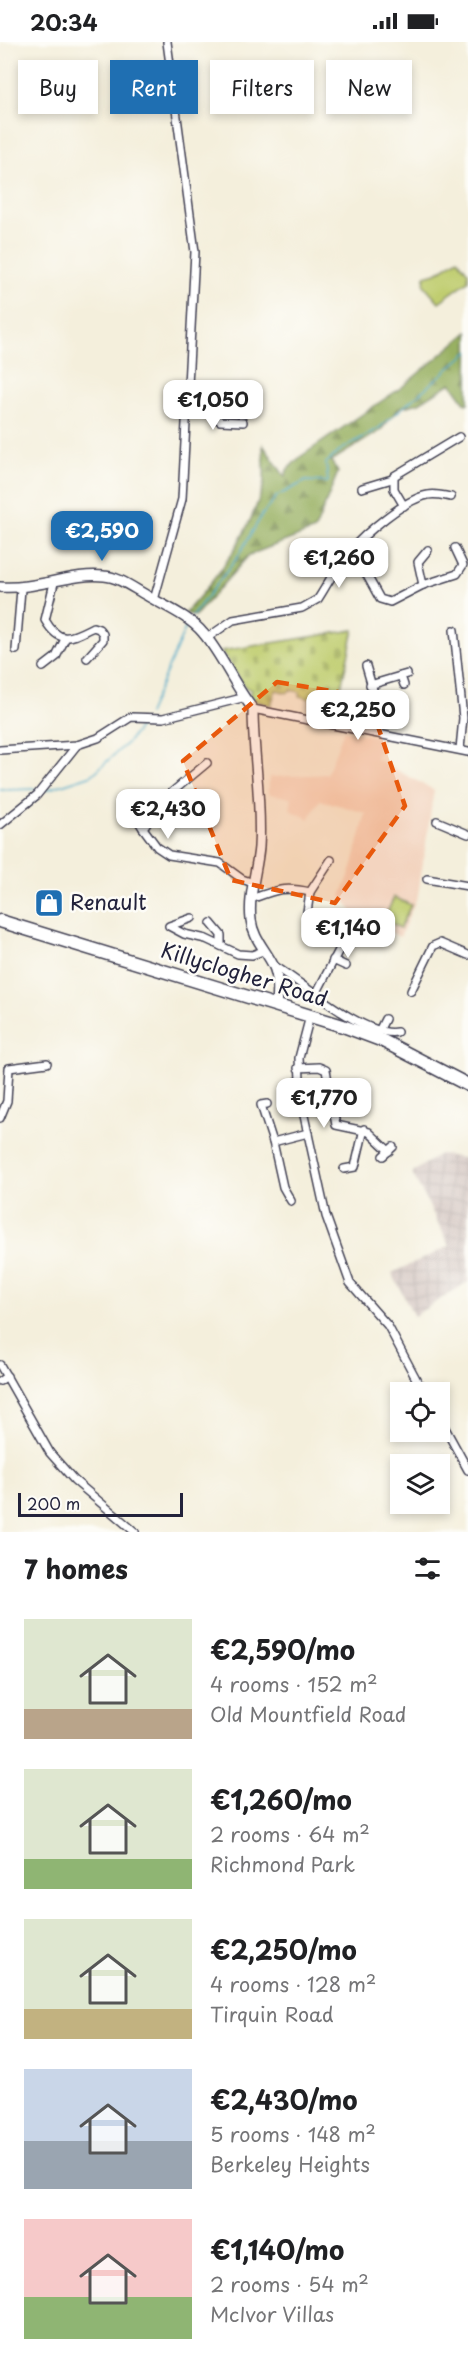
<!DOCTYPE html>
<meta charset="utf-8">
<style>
body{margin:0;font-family:"Playpen Sans",sans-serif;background:#f6f6f6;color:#202124;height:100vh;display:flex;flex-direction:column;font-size:22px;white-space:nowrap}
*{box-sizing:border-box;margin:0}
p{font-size:20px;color:#757577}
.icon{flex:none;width:33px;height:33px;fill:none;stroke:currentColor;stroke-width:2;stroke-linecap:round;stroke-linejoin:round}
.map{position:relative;height:1490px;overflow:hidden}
.drawer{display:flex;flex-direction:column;background:#fff;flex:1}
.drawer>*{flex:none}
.banner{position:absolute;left:18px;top:18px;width:432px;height:54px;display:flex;gap:12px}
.tools{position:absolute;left:390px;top:1340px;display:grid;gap:12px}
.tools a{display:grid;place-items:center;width:60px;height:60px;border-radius:0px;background:#fff;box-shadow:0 3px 9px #0003;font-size:30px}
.scale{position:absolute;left:18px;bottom:15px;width:165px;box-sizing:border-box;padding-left:6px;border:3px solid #22223b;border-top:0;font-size:16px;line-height:21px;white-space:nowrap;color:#22223b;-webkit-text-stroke:4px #fdfcf7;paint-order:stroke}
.price{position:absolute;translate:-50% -51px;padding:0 14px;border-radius:12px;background:#fff;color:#222;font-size:20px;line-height:39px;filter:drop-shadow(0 2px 3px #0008)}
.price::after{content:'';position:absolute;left:50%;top:36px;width:18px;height:14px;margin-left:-9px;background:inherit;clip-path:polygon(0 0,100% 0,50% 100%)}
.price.active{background:#1f6fb2;color:#fff}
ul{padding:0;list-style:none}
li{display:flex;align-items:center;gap:18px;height:150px;padding:0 24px}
li span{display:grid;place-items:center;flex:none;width:168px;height:120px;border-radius:0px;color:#555}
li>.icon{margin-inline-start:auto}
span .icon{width:72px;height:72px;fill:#fffc;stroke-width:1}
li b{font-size:26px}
h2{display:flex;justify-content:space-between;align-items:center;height:72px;padding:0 24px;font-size:26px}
.pill{padding:0 21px;border-radius:0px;background:#fff;box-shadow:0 3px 9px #0003;font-size:21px;line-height:54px}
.pill.active{background:#1f6fb2;color:#fff}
.status{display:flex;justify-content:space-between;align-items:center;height:42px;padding:0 30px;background:#fff;direction:ltr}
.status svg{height:16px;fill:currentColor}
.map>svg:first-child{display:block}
</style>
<div class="status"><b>20:34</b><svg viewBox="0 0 49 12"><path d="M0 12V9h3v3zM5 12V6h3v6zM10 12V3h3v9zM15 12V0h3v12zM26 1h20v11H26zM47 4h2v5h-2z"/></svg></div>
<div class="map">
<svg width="468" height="1490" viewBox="0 0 468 1490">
<defs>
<pattern id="industrial-grid" width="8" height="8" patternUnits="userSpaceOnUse" patternTransform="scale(1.5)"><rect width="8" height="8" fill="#cfc0bb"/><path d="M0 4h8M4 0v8" fill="none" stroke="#b1a5a2"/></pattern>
<pattern id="forest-firs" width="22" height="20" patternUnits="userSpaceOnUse" patternTransform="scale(1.5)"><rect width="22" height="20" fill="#98b062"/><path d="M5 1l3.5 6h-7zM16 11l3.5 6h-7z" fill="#7c8f52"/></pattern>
<pattern id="cemetery-stones" width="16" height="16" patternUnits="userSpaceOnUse" patternTransform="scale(1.5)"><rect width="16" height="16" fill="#c0cd6f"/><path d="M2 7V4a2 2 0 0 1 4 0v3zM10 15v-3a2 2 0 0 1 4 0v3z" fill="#a5b061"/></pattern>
</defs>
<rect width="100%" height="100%" fill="#fdfcf7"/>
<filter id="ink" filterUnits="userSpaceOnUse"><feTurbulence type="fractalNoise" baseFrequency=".0167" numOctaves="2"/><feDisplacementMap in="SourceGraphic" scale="12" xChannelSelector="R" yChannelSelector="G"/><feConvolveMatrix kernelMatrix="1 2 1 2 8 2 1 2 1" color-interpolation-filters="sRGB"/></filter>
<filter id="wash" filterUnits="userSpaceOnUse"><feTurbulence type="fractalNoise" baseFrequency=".008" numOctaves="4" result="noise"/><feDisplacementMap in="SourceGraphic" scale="24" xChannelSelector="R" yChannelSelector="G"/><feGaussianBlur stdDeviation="1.35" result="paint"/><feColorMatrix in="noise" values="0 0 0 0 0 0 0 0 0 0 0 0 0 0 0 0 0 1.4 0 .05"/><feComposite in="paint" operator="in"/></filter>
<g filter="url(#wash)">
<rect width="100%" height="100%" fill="#f4efdc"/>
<path fill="#f3d4bf" d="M344,688L382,696L376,717L434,748L418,853L400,895L355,873L341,854L352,826L366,771L320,758L309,777L290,768L292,756L269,752V735L327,732Z"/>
<path fill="url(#industrial-grid)" d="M439,1112L468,1117V1240L414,1274L392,1231L450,1204L412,1131Z"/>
<g fill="#c0cd6f" stroke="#717855" stroke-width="1.5">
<path d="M458,217L468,230V239L439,260L424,243L425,234L436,231Z"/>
<path d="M394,855L411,863L400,886L384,878Z"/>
</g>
<path fill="url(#forest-firs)" stroke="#5d694e" stroke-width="1.5" d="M468,290V361L466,362L451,341L419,361L399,366L380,389L331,419L338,430L315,488L249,513L195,574L185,571C220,533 248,494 263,445C266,433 263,415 263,403L285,435L287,428L300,415L402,345Z"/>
<path fill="url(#cemetery-stones)" stroke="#717855" stroke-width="1.5" d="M354,588L334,676L310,672L311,657L299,654L300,650L290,648L287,651L276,648L271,663L255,659L249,653L251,648L245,645L221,609Z"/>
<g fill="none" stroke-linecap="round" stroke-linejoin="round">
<g stroke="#4caaca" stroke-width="1.5">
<path d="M192,574L237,516L262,473L277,454L306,439L328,440L326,421L342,407L379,386L468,310"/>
<path d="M148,672L188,580"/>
<path d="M0,748L38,747"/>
<path d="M46,748L92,733L128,700L144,679"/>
</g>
</g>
</g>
<g filter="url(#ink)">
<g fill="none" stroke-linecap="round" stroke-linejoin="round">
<g stroke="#424153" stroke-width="10">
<g id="street">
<path d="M187,367L210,371L220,379L243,380"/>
<path d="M362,446L392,437"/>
<path d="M404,464L394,447V434L459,395"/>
<path d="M345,515L364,528L380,557L390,560L423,543L457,532L463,523L455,506"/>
<path d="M54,541L45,578C60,604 71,596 93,585L99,587L103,592V598L87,616"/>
<path d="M423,543L418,520L428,508"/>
<path d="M154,558L182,457L195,210L167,0"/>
<path d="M454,588L463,676L460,707"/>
<path d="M207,596L233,578L302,566L318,557C328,542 336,524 349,510C364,492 405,457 428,453C436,451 444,454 451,455"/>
<path d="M16,608L21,547"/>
<path d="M366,624L380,672L377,690"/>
<path d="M43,625L56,615L65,597"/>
<path d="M401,634L404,643"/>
<path d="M370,643L407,632"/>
<path d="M253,667L468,710"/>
<path d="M0,708L77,703L98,696L131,675L163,676L242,656"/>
<path d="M207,721L165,756L143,786L157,805L169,813L220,821L242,837L253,841"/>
<path d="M127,761L143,786"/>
<path d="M437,779L468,792"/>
<path d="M0,783L37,753L77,703"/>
<path d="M427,837L468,844"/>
<path d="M251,857C276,848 284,844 310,850"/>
<path d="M307,870L310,850L331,818"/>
<path d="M192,876L169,884L184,892L206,897L238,912L252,913L263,909"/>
<path d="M211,881L221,893V904"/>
<path d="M333,918L346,924"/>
<path d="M273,923C301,939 364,996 397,990"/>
<path d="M411,949L433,904L440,901L468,913"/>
<path d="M315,954L352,883L364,884L385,895"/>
<path d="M310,974L299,1016L301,1060L326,1174L350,1241L388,1284L423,1350"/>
<path d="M380,987L385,977"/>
<path d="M298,1026L319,1025L326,1028L336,1083L369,1090L389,1109"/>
<path d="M267,1062L261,1063L273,1100"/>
<path d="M0,1076L7,1059L9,1026L47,1021"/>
<path d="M383,1114L393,1105"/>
<path d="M344,1127L355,1125L364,1087"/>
<path d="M291,1159L283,1145L273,1100L308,1091"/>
<path d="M0,1323L50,1411L74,1438L135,1490"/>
<path d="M0,1339L7,1334"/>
<path d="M440,1377L468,1428"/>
</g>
</g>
<g stroke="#424153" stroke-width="12">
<path id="secondary" d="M0,545C36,548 73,530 104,534C119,535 133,546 146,553C164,564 189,574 203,591C223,614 234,644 253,667C253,713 262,758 259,805C257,829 248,854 251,878C253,896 265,907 273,923C279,935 278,950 277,963"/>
</g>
<g stroke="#424153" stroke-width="15">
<path id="highway" d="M0,879L343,984L383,999L468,1043"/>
</g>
<use href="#street" stroke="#fff" stroke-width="7"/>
<use href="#secondary" stroke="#fff" stroke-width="9"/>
<use href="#highway" stroke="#fff" stroke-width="12"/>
</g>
</g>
<path fill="#e8590c" fill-opacity="0.2" stroke="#e8590c" stroke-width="4.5" stroke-dasharray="12 8" stroke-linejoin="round" d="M277,640L368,655L405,764L335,861L231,838L183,719Z"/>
<defs>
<g id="shop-square" transform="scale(1.5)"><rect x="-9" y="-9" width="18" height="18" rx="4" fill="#1f6fb2" stroke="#fdfcf7"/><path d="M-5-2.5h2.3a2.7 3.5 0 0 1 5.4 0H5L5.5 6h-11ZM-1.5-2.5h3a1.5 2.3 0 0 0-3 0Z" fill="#fff"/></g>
</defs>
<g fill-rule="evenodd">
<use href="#shop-square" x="49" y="861"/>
</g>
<g text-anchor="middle" stroke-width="5" stroke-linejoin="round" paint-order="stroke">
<g font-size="21" fill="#22223b" stroke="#fdfcf7" text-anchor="start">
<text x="70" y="868">Renault</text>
</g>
<g font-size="21" fill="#22223b" stroke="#fdfcf7">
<text transform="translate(244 933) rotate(17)" y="7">Killyclogher Road</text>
</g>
</g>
</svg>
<div class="tools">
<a><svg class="icon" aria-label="locate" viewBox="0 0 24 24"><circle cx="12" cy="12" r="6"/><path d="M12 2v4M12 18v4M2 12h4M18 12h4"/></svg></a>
<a><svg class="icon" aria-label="layers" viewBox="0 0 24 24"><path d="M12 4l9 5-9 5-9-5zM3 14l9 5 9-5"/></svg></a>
</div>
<div class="scale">200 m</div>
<b class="price" style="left:213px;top:389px">€1,050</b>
<b class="price active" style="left:102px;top:520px">€2,590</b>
<b class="price" style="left:339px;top:547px">€1,260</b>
<b class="price" style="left:358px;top:699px">€2,250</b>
<b class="price" style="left:168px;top:798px">€2,430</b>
<b class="price" style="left:348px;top:917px">€1,140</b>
<b class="price" style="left:324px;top:1087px">€1,770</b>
<div class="banner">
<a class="pill">Buy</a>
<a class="pill active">Rent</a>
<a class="pill">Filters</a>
<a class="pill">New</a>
</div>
</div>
<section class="drawer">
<h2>7 homes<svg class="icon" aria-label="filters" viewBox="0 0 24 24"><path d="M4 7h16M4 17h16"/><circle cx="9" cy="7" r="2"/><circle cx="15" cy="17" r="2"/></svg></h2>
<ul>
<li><span style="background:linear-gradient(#dfe7d0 75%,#b9a48a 0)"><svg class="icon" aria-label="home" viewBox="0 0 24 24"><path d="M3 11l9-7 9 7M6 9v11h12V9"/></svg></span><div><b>€2,590/mo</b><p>4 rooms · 152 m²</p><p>Old Mountfield Road</p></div></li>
<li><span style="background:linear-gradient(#dfe7d0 75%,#8fb573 0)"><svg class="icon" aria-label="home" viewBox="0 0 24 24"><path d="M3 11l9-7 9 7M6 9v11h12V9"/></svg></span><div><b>€1,260/mo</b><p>2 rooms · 64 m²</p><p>Richmond Park</p></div></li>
<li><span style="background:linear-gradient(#dfe7d0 75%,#c2b280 0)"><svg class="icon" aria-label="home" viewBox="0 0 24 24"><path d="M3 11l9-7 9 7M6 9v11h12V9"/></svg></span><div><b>€2,250/mo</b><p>4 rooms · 128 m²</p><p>Tirquin Road</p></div></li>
<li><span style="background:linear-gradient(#c9d6e8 60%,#9aa5b1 0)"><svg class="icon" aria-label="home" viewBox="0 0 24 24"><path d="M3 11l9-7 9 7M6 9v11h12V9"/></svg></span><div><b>€2,430/mo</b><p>5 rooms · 148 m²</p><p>Berkeley Heights</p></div></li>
<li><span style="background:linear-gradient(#f6c9c9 65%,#8fb573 0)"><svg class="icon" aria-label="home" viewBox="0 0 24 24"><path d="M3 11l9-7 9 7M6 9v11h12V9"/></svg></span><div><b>€1,140/mo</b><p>2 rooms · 54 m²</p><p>McIvor Villas</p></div></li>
</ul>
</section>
